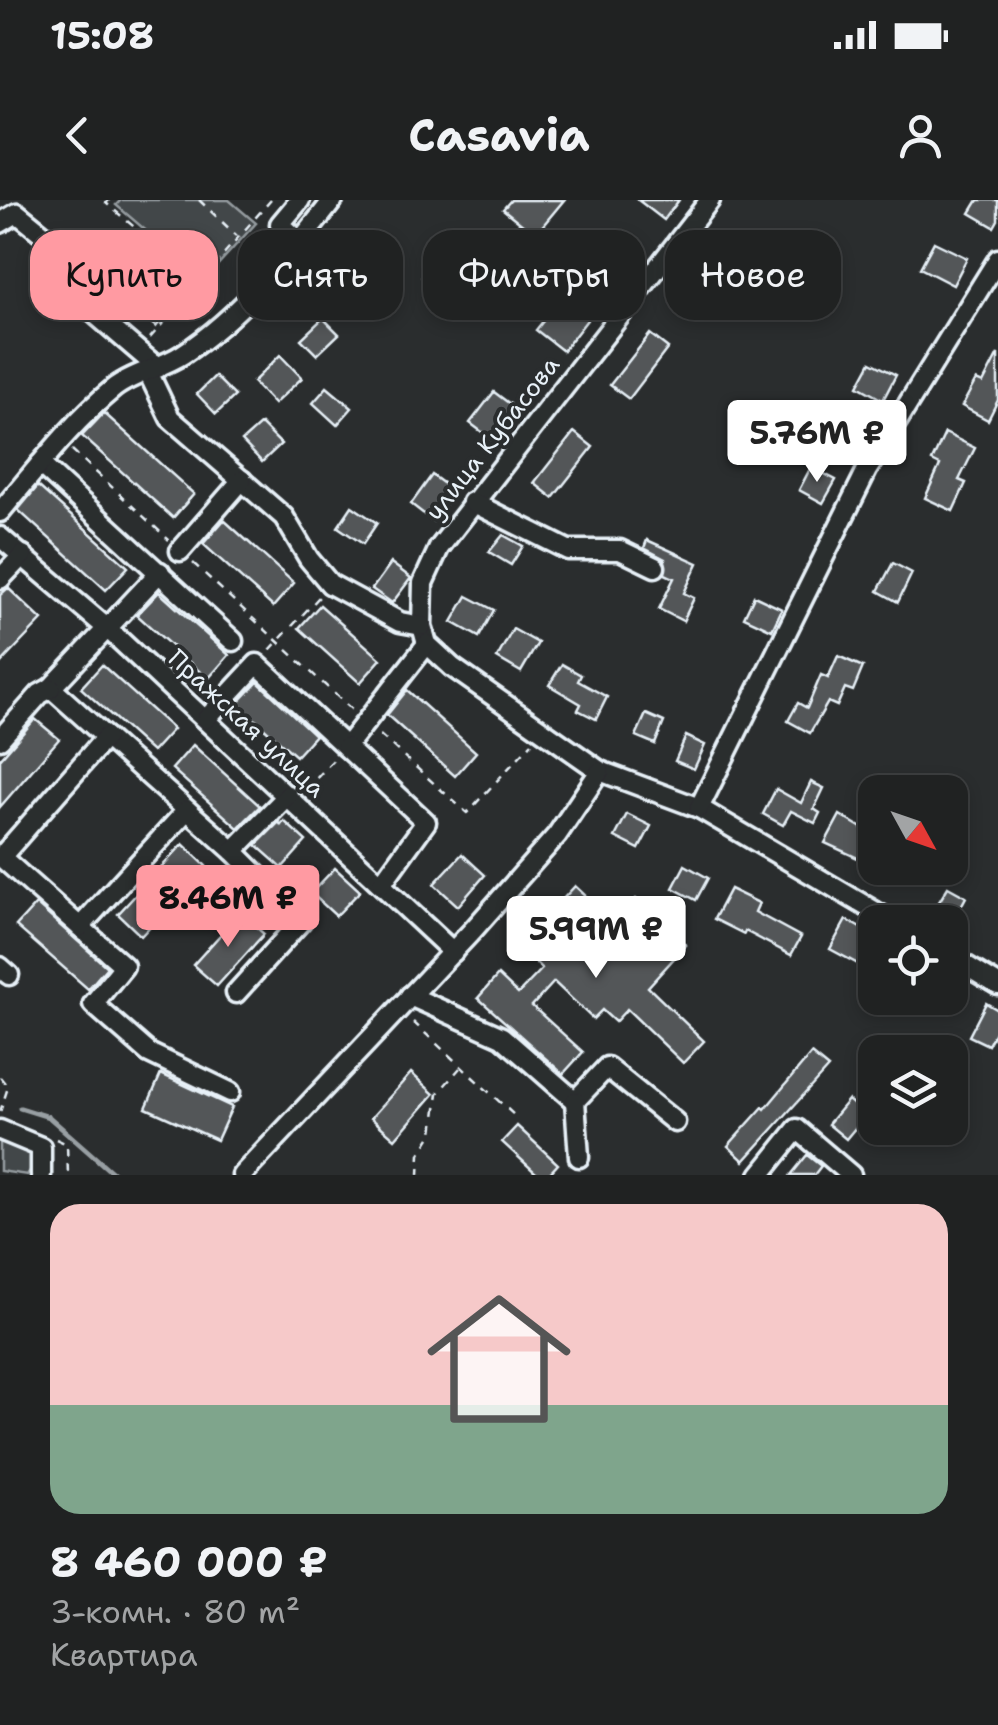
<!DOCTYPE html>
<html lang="ru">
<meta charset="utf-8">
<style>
body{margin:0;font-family:"Shantell Sans",sans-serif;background:#282a2a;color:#f1f3f6;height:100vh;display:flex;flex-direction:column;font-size:38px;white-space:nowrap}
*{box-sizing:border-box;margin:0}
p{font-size:32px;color:#a2a4a5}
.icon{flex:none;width:55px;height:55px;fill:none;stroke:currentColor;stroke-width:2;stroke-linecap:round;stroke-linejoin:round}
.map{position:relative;height:975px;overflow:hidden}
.side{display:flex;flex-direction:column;background:#202222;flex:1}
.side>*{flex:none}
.hud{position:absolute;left:30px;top:30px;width:940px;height:90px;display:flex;gap:20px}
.needle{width:65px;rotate:130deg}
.controls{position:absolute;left:858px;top:575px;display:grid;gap:20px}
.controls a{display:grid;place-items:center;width:110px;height:110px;border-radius:20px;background:#202222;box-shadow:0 5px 15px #0003,0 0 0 2px #3d3f40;font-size:50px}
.price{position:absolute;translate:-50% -85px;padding:0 22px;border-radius:10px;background:#fff;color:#222;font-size:32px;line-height:65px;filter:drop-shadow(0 2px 5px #0008)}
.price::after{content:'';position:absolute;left:50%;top:60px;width:30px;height:22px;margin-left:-15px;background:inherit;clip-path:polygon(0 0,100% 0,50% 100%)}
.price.selected{background:#ff9aa2;color:#111}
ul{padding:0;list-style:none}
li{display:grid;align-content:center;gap:20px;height:530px;padding:0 50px}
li+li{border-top:2px solid #3d3f40}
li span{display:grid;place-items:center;height:310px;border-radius:30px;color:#555}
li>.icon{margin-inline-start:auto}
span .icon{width:180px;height:180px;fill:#fffc;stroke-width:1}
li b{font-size:42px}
.chip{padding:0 35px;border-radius:30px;background:#202222;box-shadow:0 5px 15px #0003,0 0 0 2px #3d3f40;font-size:35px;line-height:90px}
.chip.selected{background:#ff9aa2;color:#111}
.status{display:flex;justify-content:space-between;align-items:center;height:70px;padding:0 50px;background:#202222;direction:ltr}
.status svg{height:28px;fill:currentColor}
header{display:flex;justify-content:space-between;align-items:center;height:130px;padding:0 50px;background:#202222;font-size:45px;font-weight:700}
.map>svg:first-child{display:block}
</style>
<div class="status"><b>15:08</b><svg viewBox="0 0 49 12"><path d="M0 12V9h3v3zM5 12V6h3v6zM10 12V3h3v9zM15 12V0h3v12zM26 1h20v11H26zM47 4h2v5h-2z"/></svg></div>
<header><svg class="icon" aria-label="back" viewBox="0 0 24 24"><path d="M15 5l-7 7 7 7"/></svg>Casavia<svg class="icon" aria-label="person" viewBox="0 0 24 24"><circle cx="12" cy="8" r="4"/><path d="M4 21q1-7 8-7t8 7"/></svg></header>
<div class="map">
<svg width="998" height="975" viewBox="0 0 998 975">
<rect width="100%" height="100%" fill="#2a2d2e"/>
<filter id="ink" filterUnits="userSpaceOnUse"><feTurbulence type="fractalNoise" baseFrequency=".01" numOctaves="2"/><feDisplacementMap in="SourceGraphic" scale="20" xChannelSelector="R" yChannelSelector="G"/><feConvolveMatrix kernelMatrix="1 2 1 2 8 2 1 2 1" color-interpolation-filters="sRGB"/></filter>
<g filter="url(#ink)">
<g fill="#424648" stroke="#959ca0" stroke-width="2.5">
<path d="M121,0H229L256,23L204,80L116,5Z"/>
<path d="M0,938L31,950L37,960L27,975L0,971Z"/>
</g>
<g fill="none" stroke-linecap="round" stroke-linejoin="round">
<path stroke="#989fa3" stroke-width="5" d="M20,908L49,917L115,975"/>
</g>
<g fill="#535759" stroke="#e8f1f8" stroke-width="2.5">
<path d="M511,0H564L535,35L503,9Z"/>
<path d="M638,0H679L664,20Z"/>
<path d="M978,0H998V20L994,27L970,13Z"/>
<path d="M107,34L181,95L156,127L81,65Z"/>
<path d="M726,40L744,53L706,104L688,90Z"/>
<path d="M934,42L967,58L953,85L920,68Z"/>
<path d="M447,43L467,58L441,92L422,77Z"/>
<path d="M382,58L399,78L379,96L362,77Z"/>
<path d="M564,95L590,116L563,151L536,130Z"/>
<path d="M323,118L339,134L317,155L301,139Z"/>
<path d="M650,134L668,148L629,199L610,185Z"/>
<path d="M998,154V200L988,220L962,206L976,180L983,183Z"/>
<path d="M280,155L302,178L274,204L253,182Z"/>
<path d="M871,162L896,175L883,200L858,186Z"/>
<path d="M215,176L235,196L216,214L197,194Z"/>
<path d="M327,187L352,208L337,225L313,203Z"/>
<path d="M494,192L518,210L494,241L470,223Z"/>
<path d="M104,213L194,294L173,318L82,236Z"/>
<path d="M261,224L281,244L262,262L242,241Z"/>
<path d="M574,232L593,247L553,298L534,283Z"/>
<path d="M945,233L975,248L959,280L966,283L953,311L925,298L940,265L932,261Z"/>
<path d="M811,267L836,280L823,303L799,290Z"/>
<path d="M432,275L455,292L433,321L411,304Z"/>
<path d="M38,286L128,367L106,390L18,310Z"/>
<path d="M352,306L377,323L363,344L338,327Z"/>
<path d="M224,320L294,383L273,407L203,344Z"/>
<path d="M503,335L523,346L511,365L489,352Z"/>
<path d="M647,340L698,363L684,393L694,398L683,421L659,409L674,378L665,374V359L644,348Z"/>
<path d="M391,363L411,378L392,403L372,389Z"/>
<path d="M893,363L912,373L898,402L878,391Z"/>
<path d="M8,388L42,420L0,464V395Z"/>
<path d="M159,392L229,455L208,479L137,415Z"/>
<path d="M467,396L494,410L479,437L452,422Z"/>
<path d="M754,396L782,409L772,430L744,417Z"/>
<path d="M320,405L381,459L360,483L299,428Z"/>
<path d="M513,429L538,443L521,472L497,458Z"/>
<path d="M838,456L863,467L853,491L845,488L837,506L828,502L810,533L788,521L798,503L807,508L821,475L828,478Z"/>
<path d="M562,464L581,475L578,481L607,497L596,519L578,510L581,504L549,485Z"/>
<path d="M102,465L173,529L152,552L81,488Z"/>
<path d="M258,482L315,535L296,556L237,504Z"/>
<path d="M407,490L476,552L455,576L387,515Z"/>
<path d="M646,514L664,522L655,544L636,536Z"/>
<path d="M35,519L59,539L0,607V559Z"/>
<path d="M686,536L705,545L694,569L675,561Z"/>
<path d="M193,545L260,606L238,628L172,569Z"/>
<path d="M811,582L824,588L814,609L820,613L815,623L791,611L783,625L763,614L776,589L801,603Z"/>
<path d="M627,614L651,626L639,649L615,637Z"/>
<path d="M840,615L875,636V666L825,643Z"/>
<path d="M284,621L306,641L282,668L256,645L279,622L281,625Z"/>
<path d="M183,644L206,666L141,736L118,714Z"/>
<path d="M462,654L485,675L458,706L434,684Z"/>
<path d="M685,665L708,678L696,700L673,688Z"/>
<path d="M335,668L360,691L336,716L311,693Z"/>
<path d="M575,686L603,712L574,743L595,763L630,725L620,716L636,699L686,745L648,787L704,841L683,863L627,809L615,822L602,810L593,819L554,782L532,806L583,852L563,874L478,798L498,775L518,794L542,769L536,763L555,743L537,727Z"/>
<path d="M948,687L966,697L953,721L934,710Z"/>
<path d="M730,689L759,703L755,712L801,737L791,755L745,731L744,734L714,719Z"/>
<path d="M36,704L107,767L88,789L16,726Z"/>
<path d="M240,713L264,734L217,786L193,765Z"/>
<path d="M846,720L873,735L858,764L830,749Z"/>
<path d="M986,803L998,810V826L988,845L969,836Z"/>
<path d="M811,854L828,868L744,961L728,946L763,907L765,909Z"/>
<path d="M411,873L434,894L395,939L371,918Z"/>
<path d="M161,874L232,907L217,940L146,908Z"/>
<path d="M848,900L866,915L846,939L828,924Z"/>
<path d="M517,926L558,964L548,975H538L502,942Z"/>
<path d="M807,955L821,966L814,975H791Z"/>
</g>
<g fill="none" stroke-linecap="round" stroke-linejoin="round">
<g stroke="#e8f1f8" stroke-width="25">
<g id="minor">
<path d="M710,0L439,348L423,383L422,426L427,444L452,467L600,571L699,608L893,722"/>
<path d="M0,23L17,13L64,51L46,72L158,168"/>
<path d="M300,42L280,24L300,0"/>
<path d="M148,172L170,218L284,317L309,359L330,384L400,422L422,426"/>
<path d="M40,264L233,441"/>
<path d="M472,302L568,350H620L655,367"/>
<path d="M0,312C36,270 71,223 114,188C133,173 162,168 183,154C242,115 290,55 333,0"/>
<path d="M0,337L109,430L453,752"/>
<path d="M180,351L242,280"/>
<path d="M160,372L51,488L233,651"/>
<path d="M0,379L23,355"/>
<path d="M206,519L257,464L346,547L427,444"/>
<path d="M106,537L1,657L124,766L93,804L149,853L230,892"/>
<path d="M0,539L40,494L51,488"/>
<path d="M346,547L426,622L382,683"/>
<path d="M699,608L867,270L998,59"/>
<path d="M80,727L187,610"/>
<path d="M950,756L998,785"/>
<path d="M0,767L9,775"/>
<path d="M236,793L302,720L233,651L288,595"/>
<path d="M410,796L502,837L575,901L607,867L675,922"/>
<path d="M575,901L579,957"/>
<path d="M0,930L41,947V975"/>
<path d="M242,975L473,730L557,635L600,571"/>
<path d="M760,975L797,929L851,975"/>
</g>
</g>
<g stroke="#e8f1f8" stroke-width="2.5" stroke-dasharray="8 8" stroke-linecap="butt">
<path d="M109,0L106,3L198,81"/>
<path d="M199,0L237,36"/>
<path d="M150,138L271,0"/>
<path d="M72,250L169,340"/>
<path d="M193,363L352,510"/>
<path d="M270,450L319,397"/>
<path d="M380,535L467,613L532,543"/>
<path d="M306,590L334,559"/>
<path d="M413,822L516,917"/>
<path d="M0,877L8,887L0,912"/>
<path d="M56,939L67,944L68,975"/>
<path d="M419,975L420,954L433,933L438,893L460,868"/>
</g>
<use href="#minor" stroke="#2a2d2e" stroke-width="18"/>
</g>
</g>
<g text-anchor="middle" stroke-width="8" stroke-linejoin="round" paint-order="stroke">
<g font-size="25" fill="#e8f1f8" stroke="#2a2d2e">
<text transform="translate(492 238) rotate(-52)" y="9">улица Кубасова</text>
<text transform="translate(247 523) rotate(43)" y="9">Пражская улица</text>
</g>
</g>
</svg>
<div class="controls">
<a><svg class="needle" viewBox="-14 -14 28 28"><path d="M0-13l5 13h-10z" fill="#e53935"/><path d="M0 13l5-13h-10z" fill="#a2a4a5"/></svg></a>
<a><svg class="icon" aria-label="locate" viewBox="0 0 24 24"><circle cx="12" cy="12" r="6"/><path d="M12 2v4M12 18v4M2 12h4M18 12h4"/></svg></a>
<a><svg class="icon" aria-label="layers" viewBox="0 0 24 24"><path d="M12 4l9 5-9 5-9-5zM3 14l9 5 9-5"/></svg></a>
</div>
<b class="price" style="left:817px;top:285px">5.76M ₽</b>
<b class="price selected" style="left:228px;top:750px">8.46M ₽</b>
<b class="price" style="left:596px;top:781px">5.99M ₽</b>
<div class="hud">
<a class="chip selected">Купить</a>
<a class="chip">Снять</a>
<a class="chip">Фильтры</a>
<a class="chip">Новое</a>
</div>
</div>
<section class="side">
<ul>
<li><span style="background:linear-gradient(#f6c9c9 65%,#7fa58c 0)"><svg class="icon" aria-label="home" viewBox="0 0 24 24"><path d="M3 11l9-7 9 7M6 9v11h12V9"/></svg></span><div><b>8 460 000 ₽</b><p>3-комн. · 80 m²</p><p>Квартира</p></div></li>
</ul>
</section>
